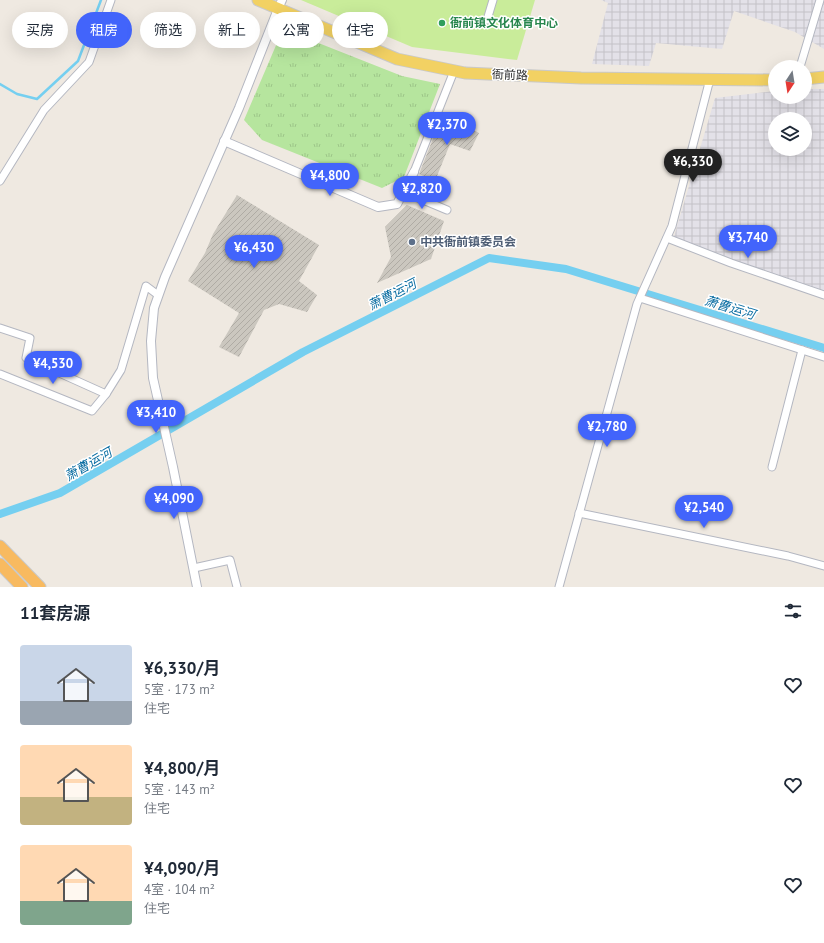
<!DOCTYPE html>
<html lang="zh">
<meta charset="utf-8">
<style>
body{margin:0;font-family:"PT Sans","Noto Sans SC",sans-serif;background:#f2f2f3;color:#1f2937;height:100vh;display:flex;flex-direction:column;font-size:15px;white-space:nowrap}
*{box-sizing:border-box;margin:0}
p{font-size:13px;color:#747a83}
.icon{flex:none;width:22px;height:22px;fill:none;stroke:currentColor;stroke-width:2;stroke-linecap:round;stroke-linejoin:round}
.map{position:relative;height:587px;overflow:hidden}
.sheet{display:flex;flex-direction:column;background:#fff;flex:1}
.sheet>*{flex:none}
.banner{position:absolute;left:12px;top:12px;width:400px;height:36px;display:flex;gap:8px}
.needle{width:26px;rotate:192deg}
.tools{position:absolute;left:768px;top:60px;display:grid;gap:8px}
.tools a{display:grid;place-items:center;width:44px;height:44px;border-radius:50%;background:#fff;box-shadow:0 4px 16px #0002;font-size:20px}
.price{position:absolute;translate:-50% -34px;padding:0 9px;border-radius:14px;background:#4264fb;color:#fff;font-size:13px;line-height:26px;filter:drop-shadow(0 1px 2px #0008)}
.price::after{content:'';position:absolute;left:50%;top:24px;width:12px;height:9px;margin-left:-6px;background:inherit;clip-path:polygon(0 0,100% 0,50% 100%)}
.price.current{background:#222;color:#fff}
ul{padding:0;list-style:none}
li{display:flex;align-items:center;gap:12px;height:100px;padding:0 20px}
li span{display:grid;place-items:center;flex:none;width:112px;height:80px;border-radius:4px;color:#555}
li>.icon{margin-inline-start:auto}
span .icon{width:48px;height:48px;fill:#fffc;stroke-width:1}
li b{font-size:17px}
h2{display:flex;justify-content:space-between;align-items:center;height:48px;padding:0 20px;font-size:17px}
.chip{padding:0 14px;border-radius:18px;background:#fff;box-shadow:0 4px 16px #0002;font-size:14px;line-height:36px}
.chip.current{background:#4264fb;color:#fff}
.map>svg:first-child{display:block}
</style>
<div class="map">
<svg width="824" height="587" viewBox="0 0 824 587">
<defs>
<pattern id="industrial-grid" width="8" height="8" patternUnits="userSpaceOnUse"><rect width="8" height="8" fill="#e3e1e8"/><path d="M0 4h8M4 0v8" fill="none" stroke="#c3c1c7"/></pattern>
<pattern id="park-tufts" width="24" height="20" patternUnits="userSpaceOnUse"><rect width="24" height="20" fill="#b6e59e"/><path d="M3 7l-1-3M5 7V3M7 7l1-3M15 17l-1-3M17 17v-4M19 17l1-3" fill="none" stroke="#9dc588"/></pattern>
<pattern id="building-hatch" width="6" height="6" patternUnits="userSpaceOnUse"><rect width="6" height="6" fill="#cbc7bf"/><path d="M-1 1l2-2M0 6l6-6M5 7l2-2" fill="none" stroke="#afaba4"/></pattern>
</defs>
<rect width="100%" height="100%" fill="#efe9e1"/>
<g fill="url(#industrial-grid)" fill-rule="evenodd">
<path d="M601,0H824V49L795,32L734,11L722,49L656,43L649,66L592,64L608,3Z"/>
<path d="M805,89H824V294L673,240L715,98L775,91V97H805ZM775,119H805V149H775Z"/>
</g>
<path fill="url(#park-tufts)" d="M283,29L402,76L440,84L404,177L382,188L262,140L244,120Z"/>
<path fill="#c9ec9a" d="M301,0H535L517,60L412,47Z"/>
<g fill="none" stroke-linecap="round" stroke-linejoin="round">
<path stroke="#75cff0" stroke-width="2.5" d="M0,84L17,94L37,99L78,61L101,0"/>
<path stroke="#75cff0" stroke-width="8" d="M0,514L60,493L303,352L489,258L566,269L824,348"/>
</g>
<g fill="url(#building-hatch)">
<path d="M455,120L479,133L470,151L450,144L435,181L419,174L438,126Z"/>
<path d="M237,195L319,245L299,281L317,295L307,312L279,304L264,310L239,357L219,347L239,313L188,281L205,253L213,234Z"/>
<path d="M407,205L444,221L431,259L377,283L391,257L385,227Z"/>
</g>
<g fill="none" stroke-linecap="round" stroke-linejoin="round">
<g stroke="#b4b7c1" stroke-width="9">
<g id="minor">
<path d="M487,20L493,0"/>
<path d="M800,67L820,0"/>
<path d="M414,172L454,71"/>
<path d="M0,181L44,110L89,62L111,0"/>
<path d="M404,192L447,210"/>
<path d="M667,238L731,263L824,295"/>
<path d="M640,298L824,357"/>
<path d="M0,328L30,338L26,358L106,394L121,370L146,286L158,295"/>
<path d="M0,374L92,411L106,394"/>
<path d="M772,467L802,350"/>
<path d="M579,513L788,556L824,566"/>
<path d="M194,568L230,560L237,587"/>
<path d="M559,587L637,304L672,226L710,79"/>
</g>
</g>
<g stroke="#b4b7c1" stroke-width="10">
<g id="tertiary">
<path d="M224,141L378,207L397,204L414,172"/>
<path d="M197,587L173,467L153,378L151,341L154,308L165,277L239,108L278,9L282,0"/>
</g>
</g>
<g stroke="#c9c9c9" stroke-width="13">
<g id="primary">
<path d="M258,0L397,59L465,73L581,78L775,80"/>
<path d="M805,79L824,77"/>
</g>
</g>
<g stroke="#c9c9c9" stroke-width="13">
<g id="trunk">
<path d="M0,546L40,587"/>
<path d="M0,564L22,587"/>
</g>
</g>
<use href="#minor" stroke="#fff" stroke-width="7"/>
<use href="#tertiary" stroke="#fff" stroke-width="8"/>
<use href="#primary" stroke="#f2d163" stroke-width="11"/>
<use href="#trunk" stroke="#f8ba60" stroke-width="11"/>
</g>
<circle fill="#2e9e5b" stroke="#fff" stroke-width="1.5" cx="442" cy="23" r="4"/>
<circle fill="#5c6f8a" stroke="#fff" stroke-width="1.5" cx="412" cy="242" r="4"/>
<g text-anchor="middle" stroke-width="3" stroke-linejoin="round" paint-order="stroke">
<g font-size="12" font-weight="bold" fill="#27864d" stroke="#fff" text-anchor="start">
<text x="450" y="27">衙前镇文化体育中心</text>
</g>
<g font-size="12" fill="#2e2e2e" stroke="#fff">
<text transform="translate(510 75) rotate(2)" y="4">衙前路</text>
</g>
<g font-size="12" font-weight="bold" fill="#4e5e75" stroke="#fff" text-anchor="start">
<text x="420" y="246">中共衙前镇委员会</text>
</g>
<g font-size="13" font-style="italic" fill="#0d6fa3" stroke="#fff">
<text transform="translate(392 294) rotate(-27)" y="5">萧曹运河</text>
<text transform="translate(730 307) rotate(17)" y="5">萧曹运河</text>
<text transform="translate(88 464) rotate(-30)" y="5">萧曹运河</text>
</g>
</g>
</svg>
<div class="tools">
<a><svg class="needle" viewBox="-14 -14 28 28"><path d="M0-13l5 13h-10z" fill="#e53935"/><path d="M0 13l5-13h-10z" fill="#747a83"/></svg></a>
<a><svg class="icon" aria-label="layers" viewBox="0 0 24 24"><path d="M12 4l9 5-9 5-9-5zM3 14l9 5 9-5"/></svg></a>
</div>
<b class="price" style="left:447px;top:146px">¥2,370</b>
<b class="price current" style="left:693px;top:183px">¥6,330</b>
<b class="price" style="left:330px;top:197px">¥4,800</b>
<b class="price" style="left:422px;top:210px">¥2,820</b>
<b class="price" style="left:748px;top:259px">¥3,740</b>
<b class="price" style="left:254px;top:269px">¥6,430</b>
<b class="price" style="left:53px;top:385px">¥4,530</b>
<b class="price" style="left:156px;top:434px">¥3,410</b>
<b class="price" style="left:607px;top:448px">¥2,780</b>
<b class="price" style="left:174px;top:520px">¥4,090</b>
<b class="price" style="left:704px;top:529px">¥2,540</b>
<div class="banner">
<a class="chip">买房</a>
<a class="chip current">租房</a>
<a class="chip">筛选</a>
<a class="chip">新上</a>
<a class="chip">公寓</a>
<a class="chip">住宅</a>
</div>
</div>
<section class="sheet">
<h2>11套房源<svg class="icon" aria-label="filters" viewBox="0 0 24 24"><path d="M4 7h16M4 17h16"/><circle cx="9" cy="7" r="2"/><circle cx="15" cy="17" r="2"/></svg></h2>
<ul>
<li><span style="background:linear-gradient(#c9d6e8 70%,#9aa5b1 0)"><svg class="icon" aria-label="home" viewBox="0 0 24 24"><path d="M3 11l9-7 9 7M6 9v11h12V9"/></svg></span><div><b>¥6,330/月</b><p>5室 · 173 m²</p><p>住宅</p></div><svg class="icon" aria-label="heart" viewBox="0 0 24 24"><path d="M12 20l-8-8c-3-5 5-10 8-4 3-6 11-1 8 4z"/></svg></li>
<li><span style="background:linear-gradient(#ffd9b3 65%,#c2b280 0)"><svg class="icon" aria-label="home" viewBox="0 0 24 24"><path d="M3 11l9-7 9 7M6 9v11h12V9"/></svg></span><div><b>¥4,800/月</b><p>5室 · 143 m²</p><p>住宅</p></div><svg class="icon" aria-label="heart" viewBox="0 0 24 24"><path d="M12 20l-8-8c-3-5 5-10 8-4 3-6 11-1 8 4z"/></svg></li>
<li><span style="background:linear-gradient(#ffd9b3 70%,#7fa58c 0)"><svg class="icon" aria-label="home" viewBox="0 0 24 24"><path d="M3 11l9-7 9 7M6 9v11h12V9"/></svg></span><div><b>¥4,090/月</b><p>4室 · 104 m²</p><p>住宅</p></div><svg class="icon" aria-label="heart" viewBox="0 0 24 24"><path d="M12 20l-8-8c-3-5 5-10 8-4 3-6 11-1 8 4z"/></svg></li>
</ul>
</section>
